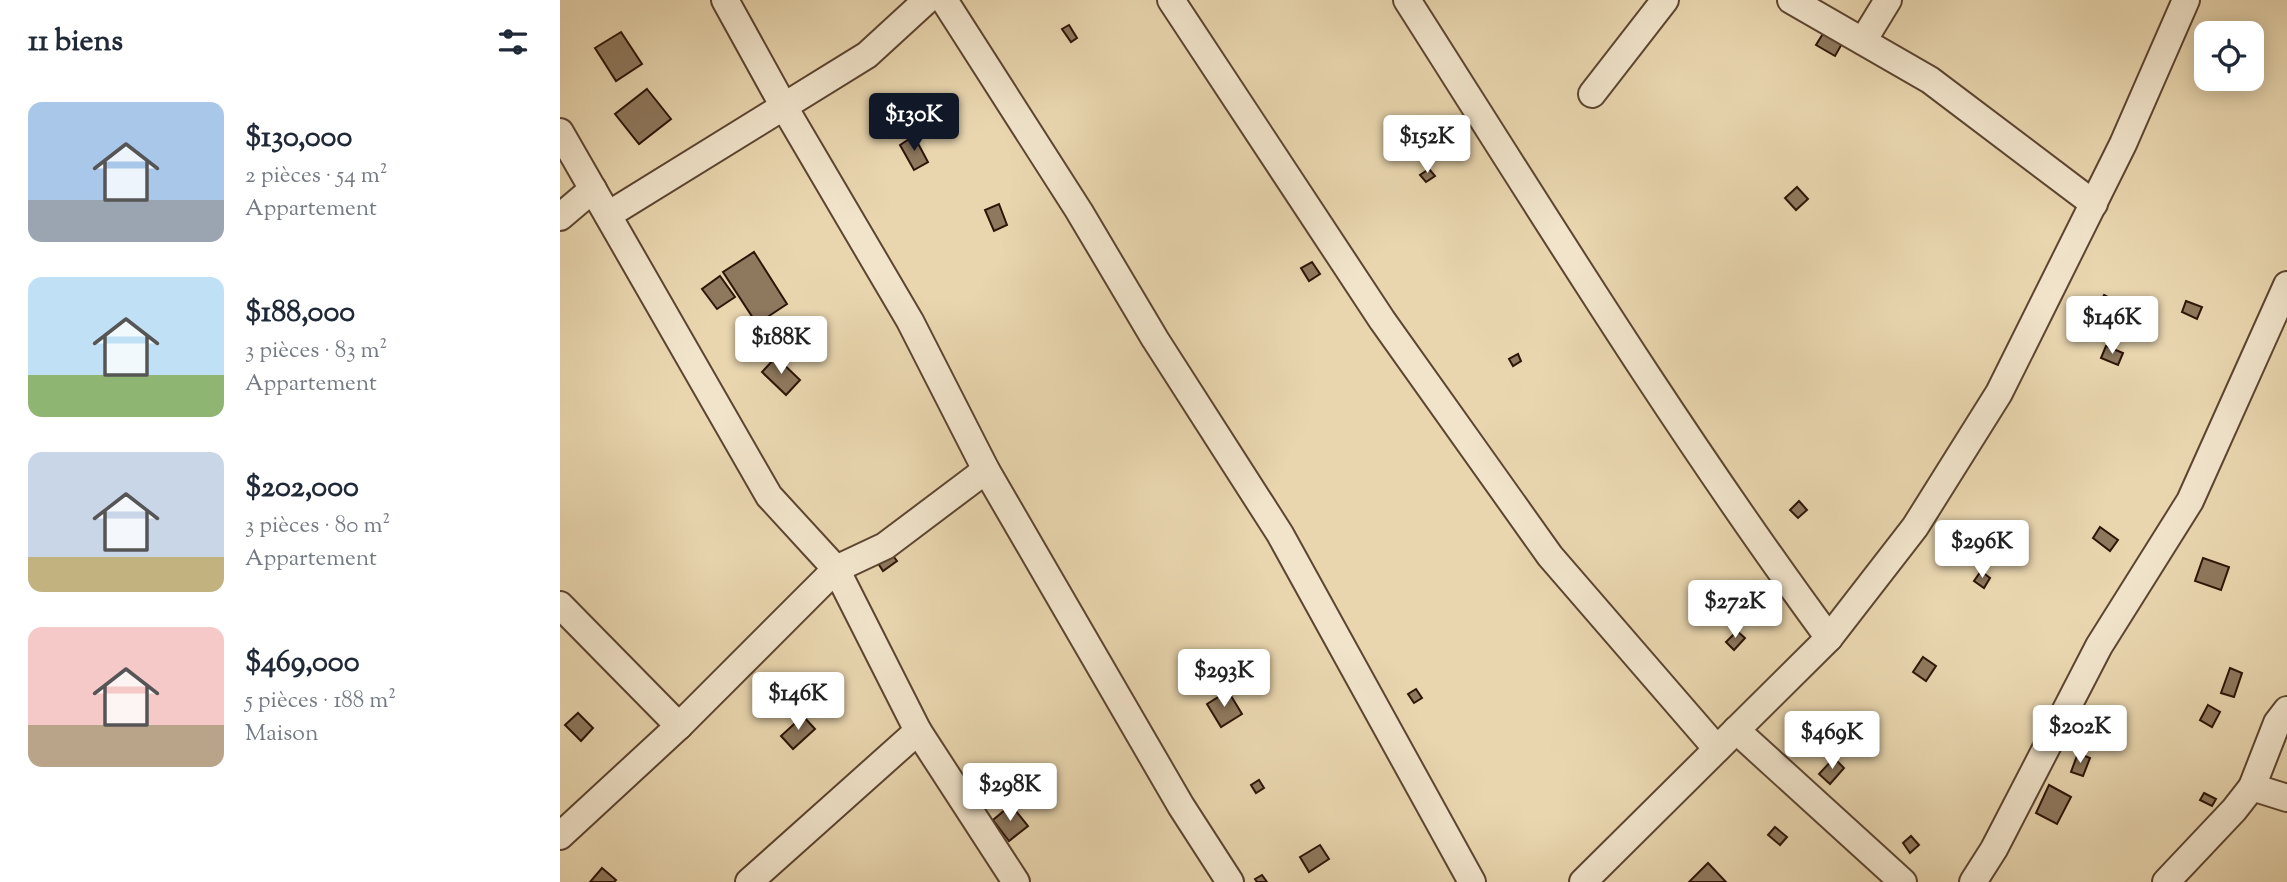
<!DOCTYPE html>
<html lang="fr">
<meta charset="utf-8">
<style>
body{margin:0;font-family:"Sorts Mill Goudy",serif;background:#f2f2f3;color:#1f2937;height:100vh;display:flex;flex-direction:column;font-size:26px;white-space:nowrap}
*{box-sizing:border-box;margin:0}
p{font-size:23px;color:#747a83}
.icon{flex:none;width:38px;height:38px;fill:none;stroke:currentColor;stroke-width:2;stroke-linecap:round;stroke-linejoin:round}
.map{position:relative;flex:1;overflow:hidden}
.side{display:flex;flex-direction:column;background:#fff;width:560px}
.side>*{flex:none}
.controls{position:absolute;left:1634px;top:21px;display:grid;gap:14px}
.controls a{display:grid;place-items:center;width:70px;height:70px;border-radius:14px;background:#fff;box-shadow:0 4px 18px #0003;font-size:35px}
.price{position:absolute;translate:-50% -60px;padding:0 16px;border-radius:7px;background:#fff;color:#222;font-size:23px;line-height:46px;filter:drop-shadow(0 2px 4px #0008)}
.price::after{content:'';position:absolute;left:50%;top:42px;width:21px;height:16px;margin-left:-10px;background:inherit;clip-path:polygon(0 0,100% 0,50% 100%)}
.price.active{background:#111827;color:#fff}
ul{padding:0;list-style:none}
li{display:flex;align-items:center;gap:21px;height:175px;padding:0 28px}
li span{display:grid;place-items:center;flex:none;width:196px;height:140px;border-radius:14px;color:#555}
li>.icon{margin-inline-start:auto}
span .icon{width:84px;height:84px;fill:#fffc;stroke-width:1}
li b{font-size:30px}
h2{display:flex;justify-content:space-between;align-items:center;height:84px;padding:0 28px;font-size:30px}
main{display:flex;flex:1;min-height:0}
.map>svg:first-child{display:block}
</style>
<main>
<section class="side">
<h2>11 biens<svg class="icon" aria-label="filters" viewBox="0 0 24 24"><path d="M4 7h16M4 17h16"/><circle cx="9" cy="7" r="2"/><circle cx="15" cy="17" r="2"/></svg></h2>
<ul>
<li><span style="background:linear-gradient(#a9c7e8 70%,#9aa5b1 0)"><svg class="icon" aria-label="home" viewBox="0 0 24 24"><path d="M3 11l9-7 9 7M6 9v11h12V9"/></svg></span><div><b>$130,000</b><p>2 pièces · 54 m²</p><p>Appartement</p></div></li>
<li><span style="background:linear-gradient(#bfe0f5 70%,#8fb573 0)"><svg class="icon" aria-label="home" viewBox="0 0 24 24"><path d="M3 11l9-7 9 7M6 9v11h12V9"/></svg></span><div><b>$188,000</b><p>3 pièces · 83 m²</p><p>Appartement</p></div></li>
<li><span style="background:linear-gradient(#c9d6e8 75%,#c2b280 0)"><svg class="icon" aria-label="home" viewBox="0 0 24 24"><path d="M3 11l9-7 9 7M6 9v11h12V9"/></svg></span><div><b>$202,000</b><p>3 pièces · 80 m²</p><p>Appartement</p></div></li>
<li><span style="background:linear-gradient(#f6c9c9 70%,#b9a48a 0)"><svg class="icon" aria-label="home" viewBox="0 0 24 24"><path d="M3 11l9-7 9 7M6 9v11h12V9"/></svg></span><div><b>$469,000</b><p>5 pièces · 188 m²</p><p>Maison</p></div></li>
</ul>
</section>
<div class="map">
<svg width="1727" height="882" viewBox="0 0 1727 882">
<rect width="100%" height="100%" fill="#e9d6af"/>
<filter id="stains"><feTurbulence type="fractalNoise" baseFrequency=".00286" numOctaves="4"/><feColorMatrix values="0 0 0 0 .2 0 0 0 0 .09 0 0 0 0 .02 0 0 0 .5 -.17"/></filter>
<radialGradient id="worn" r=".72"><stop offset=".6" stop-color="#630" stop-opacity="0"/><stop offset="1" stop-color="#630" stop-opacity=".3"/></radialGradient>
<g fill="#8f795e" stroke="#2d1507" stroke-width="2">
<path d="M509,25L517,38L511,42L502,29Z"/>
<path d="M61,32L82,64L56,81L35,48Z"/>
<path d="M1264,32L1283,42L1275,56L1256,45Z"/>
<path d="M87,89L111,119L79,144L55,114Z"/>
<path d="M354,136L368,162L354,170L340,145Z"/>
<path d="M869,169L875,176L866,182L860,175Z"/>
<path d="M1237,187L1248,199L1236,210L1225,198Z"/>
<path d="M439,204L447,225L434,231L425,210Z"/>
<path d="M194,252L227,304L197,324L163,272Z"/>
<path d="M752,262L760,274L749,281L741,268Z"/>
<path d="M160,276L175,297L157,309L142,289Z"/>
<path d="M1544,295L1570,309L1561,326L1535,312Z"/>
<path d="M1626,301L1642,307L1637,319L1622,312Z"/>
<path d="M1546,346L1563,353L1558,365L1541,358Z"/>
<path d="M958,354L961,361L953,366L949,359Z"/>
<path d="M216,357L240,380L226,395L202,372Z"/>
<path d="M1239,501L1247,510L1238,518L1230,510Z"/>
<path d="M1540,527L1558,540L1550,551L1533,538Z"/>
<path d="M327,548L337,561L323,571L314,557Z"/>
<path d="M1643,558L1669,567L1661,590L1635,581Z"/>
<path d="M1421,571L1430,578L1424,588L1414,581Z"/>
<path d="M1177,631L1185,638L1174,650L1166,642Z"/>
<path d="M1363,657L1376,666L1366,681L1353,672Z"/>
<path d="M1670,668L1682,673L1674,697L1661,693Z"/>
<path d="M856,689L862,698L854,703L848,694Z"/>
<path d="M668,691L682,714L661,727L647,704Z"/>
<path d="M1648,705L1660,712L1652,727L1640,720Z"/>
<path d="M18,713L33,728L21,741L5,725Z"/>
<path d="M243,716L255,729L233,749L221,736Z"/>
<path d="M1518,753L1530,758L1523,776L1511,772Z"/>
<path d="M1274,758L1284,768L1270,784L1259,774Z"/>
<path d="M699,780L704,788L696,793L691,785Z"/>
<path d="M1489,785L1511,797L1497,824L1476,813Z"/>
<path d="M1644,793L1656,799L1652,806L1640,800Z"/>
<path d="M451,805L468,826L449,841L433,820Z"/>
<path d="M1215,827L1227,837L1220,845L1208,835Z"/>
<path d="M1351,836L1359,845L1350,853L1343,843Z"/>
<path d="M760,845L769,859L749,872L740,857Z"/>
<path d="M1148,863L1166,882H1129Z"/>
<path d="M42,868L56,880L54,882H30Z"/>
<path d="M702,875L707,882H697L695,879Z"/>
</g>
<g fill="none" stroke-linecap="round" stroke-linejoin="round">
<g stroke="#5c4531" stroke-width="30">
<g id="minor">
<path d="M165,0L223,105L350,321L426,470L621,806L670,882"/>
<path d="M384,0L519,211L595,339L720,534L912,882"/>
<path d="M611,0L822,320L990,556L1157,749"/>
<path d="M847,0C984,215 1118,433 1269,638"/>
<path d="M1231,0L1370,80L1534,204"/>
<path d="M1303,41L1328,0"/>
<path d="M1032,94L1105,0"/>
<path d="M0,132L209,496L276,569L358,731L456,882"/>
<path d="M48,215L307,55L367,0"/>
<path d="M0,217L33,189"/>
<path d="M0,605L119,726"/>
<path d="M1176,730L1343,882"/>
<path d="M1692,787L1717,723L1727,710"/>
<path d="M0,836L119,726L276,569L325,546L426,470"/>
<path d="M189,882L358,731"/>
<path d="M1023,882L1269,638L1355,527L1439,393L1563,144L1626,0"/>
<path d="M1413,882L1434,849L1539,646L1630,501L1727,285"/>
<path d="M1606,882L1674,810L1692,787L1727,798"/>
</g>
</g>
<use href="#minor" stroke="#f1e4cb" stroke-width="26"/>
</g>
<rect width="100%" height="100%" filter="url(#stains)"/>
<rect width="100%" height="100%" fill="url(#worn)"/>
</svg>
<div class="controls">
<a><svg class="icon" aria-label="locate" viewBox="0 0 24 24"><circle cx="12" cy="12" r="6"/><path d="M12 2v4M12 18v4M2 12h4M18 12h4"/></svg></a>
</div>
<b class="price active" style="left:354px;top:153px">$130K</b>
<b class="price" style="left:867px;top:175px">$152K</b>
<b class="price" style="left:1552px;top:356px">$146K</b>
<b class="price" style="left:221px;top:376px">$188K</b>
<b class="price" style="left:1422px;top:580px">$296K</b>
<b class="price" style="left:1175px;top:640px">$272K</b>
<b class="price" style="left:664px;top:709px">$293K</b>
<b class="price" style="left:238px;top:732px">$146K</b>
<b class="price" style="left:1520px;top:765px">$202K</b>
<b class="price" style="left:1272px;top:771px">$469K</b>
<b class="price" style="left:450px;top:823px">$298K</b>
</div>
</main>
